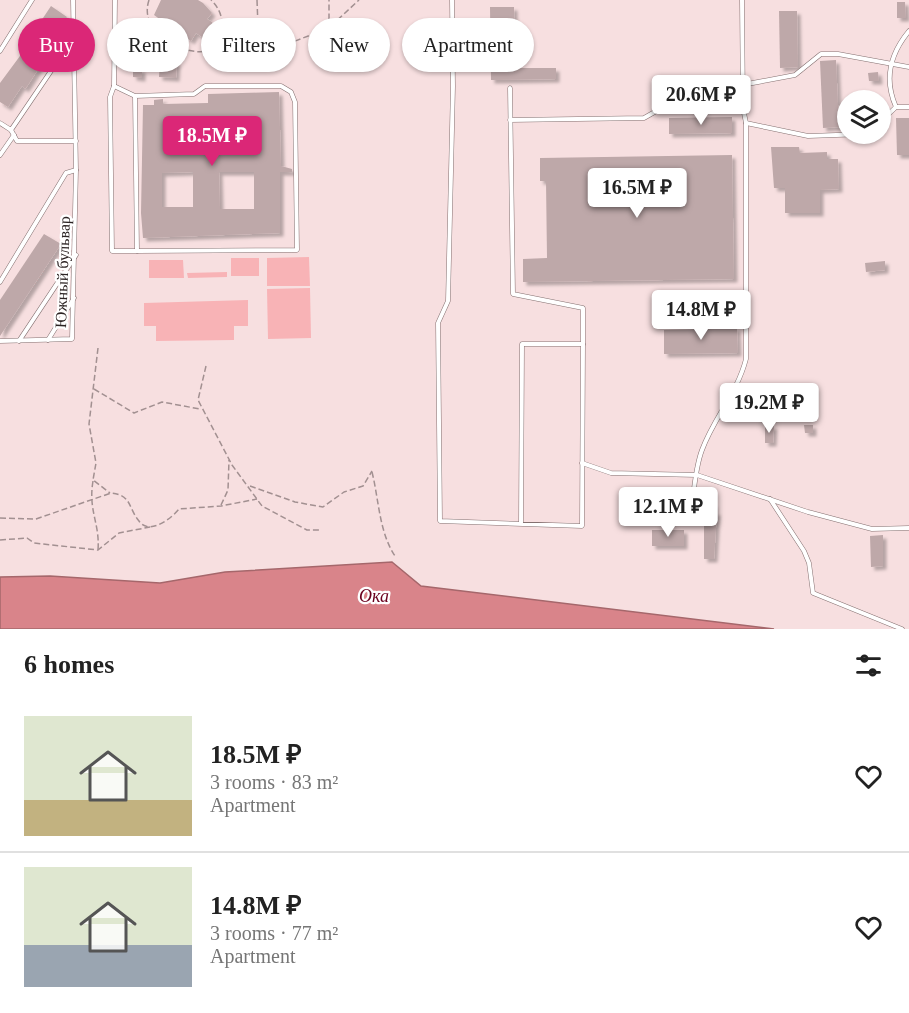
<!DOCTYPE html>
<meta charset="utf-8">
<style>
body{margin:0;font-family:Georgia,serif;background:#f6f6f6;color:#222;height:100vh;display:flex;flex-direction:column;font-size:22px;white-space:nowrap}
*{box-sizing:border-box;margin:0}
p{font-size:20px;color:#767676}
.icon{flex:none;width:33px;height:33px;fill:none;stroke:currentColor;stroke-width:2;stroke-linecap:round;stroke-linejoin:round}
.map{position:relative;height:629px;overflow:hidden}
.panel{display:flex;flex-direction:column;background:#fff;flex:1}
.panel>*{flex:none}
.banner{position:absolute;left:18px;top:18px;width:600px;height:54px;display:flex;gap:12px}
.controls{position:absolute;left:837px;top:90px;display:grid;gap:12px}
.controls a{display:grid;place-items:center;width:54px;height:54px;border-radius:50%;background:#fff;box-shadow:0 2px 4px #0004;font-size:30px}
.price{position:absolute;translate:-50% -51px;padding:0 14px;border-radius:6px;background:#fff;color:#222;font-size:20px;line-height:39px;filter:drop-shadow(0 2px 3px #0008)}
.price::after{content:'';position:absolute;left:50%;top:36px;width:18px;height:14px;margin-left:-9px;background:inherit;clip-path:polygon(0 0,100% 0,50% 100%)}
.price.on{background:#db2777;color:#fff}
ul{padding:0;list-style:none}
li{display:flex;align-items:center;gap:18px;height:150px;padding:0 24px}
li+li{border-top:2px solid #e0e0e0}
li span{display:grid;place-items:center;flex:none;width:168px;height:120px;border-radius:0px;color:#555}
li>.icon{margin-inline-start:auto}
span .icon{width:72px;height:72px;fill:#fffc;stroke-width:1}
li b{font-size:26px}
h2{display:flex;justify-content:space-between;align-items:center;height:72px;padding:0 24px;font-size:26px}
.tag{padding:0 21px;border-radius:27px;background:#fff;box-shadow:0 2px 4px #0004;font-size:21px;line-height:54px}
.tag.on{background:#db2777;color:#fff}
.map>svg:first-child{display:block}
</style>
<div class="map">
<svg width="909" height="629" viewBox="0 0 909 629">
<defs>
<filter id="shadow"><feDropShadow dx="3.5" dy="3.5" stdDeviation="1.5" flood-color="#0004"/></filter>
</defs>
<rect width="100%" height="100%" fill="#f7dfe0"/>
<g fill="#f8b3b6">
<path d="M309,257L310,286H267V258Z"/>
<rect x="231" y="258" width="28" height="18"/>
<path d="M149,260H183L184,278H149Z"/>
<path d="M227,272V277L188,278L187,273Z"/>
<path d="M310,288L311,338L268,339L267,289Z"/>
<path d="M248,300V326H234V340L156,341V326H144V303Z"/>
</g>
<path fill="#d9848a" stroke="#a5676b" stroke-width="1.5" d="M392,562L421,586L774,629H0V577L50,576L160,583L225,572Z"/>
<g fill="#bea8a9" fill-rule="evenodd" filter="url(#shadow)">
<path d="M161,0H198L203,3L212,13L207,19L212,22L213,29L208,36L202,37L196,33L191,41L154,15Z"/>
<path d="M897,2H905L906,18H897Z"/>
<path d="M51,6L67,17L54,38L57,40L28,85L25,89L22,86L8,107L0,102V83L34,37L31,36Z"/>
<path d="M490,7H514L515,68H556V79L491,80Z"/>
<path d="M779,11H797L798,67L780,68Z"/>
<path d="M836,60L839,127L823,128L820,61Z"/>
<path d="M163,61L177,62L176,78L159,77L160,62Z"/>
<path d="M133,69H142V78L133,77Z"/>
<path d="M878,72L879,81H869L868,73Z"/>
<path d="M279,92L281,166L292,169V172H280V233L143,238L141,213L143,105H154V100L163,99V104L208,103V94ZM193,172V207H162V173ZM219,172H254V209H220Z"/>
<path d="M732,117V133L669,134V118Z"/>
<path d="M896,118H909V155H897Z"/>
<path d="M771,147H799L800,153L827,152V159H838L839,189L820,190V213H785V188H774Z"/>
<path d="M732,155L734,279L523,282V259L547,258L546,181H540V158Z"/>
<path d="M44,234L61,244L0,336V300Z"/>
<path d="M885,261V270L866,272L865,263Z"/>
<path d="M737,328L738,353L664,354V330Z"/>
<path d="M804,425H813V433H805Z"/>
<path d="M765,426H774L773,443H765Z"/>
<path d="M704,504H714V512H717L714,559H704Z"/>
<rect x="652" y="530" width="32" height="16"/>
<path d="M883,535V566L871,567L870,536Z"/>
</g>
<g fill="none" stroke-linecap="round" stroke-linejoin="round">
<g stroke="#847070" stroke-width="5">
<g id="service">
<path d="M115,0L114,86L110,97L112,251H137"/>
<path d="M452,0L453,86L448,301L438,323L440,521L582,526L583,344H522L521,524"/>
<path d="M0,51L32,0"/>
<path d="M742,85L795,75L821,54H838L909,67"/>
<path d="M114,86L135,96L194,94L205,86H281L291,92L295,102L297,250L137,251L135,96"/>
<path d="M510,88L513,294L583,308V344"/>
<path d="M896,107C884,80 890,54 909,31"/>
<path d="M510,120L644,118L660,109L743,108"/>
<path d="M880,122L896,107H909"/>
<path d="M0,123L11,130L72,40"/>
<path d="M746,123L808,136L865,134"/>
<path d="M11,130L17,141H76"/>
<path d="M0,155L14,135"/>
<path d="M0,282L66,173L76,170"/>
<path d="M48,340L74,298"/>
<path d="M0,341L72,339L76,170L73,0"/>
<path d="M19,341L76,255"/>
<path d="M582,463L611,473L697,475L808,512L872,529L909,528"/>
<path d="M770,499L804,551L809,563L813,593L902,629"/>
<path d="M690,519C694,497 694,471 702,450C714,417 737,394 746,359V123L743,108L742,0"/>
</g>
</g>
<g stroke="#a29091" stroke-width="1.5" stroke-dasharray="6 3" stroke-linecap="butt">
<path d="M149,0C133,48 234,75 223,25C221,14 219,8 211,0"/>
<path d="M257,0L259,54"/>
<path d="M331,26L359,0"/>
<path d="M214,52L229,65L235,64L329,28V0"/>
<path d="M137,69L136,51L157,32"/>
<path d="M98,348L89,424L96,463L93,480L110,493"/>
<path d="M206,366L198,400L232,465L262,506L307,530H319"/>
<path d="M94,389L134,413L162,402L200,409"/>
<path d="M372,472C379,500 379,532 395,556"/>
<path d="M93,481C88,511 100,523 98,550"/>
<path d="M250,486L295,502L323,507L344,492L363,486L372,471"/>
<path d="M221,505L228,490L229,460"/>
<path d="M0,518L36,519L111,493C132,495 128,508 139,521C149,536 172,518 179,509L221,506L257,499"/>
<path d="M0,540L27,538L34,543L98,550L119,533L150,527"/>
</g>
<use href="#service" stroke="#fff" stroke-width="4"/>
</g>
<g text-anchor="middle" stroke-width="4.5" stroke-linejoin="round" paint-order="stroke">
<g font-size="16" fill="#2b2323" stroke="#fff">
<text transform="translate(62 272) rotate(-88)" y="6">Южный бульвар</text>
</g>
<g font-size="18" font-style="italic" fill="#6a001e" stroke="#fff">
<text x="374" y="602">Ока</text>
</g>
</g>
</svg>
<div class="controls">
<a><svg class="icon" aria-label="layers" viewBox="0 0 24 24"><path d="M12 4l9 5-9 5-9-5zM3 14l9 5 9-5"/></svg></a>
</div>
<b class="price" style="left:701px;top:126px">20.6M ₽</b>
<b class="price on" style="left:212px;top:167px">18.5M ₽</b>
<b class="price" style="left:637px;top:219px">16.5M ₽</b>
<b class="price" style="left:701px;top:341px">14.8M ₽</b>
<b class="price" style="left:769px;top:434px">19.2M ₽</b>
<b class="price" style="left:668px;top:538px">12.1M ₽</b>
<div class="banner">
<a class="tag on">Buy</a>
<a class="tag">Rent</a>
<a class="tag">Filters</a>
<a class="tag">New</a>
<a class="tag">Apartment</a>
</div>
</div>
<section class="panel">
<h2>6 homes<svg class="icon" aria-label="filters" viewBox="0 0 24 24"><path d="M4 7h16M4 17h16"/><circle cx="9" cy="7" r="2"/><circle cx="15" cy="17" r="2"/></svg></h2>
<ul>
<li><span style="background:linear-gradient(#dfe7d0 70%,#c2b280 0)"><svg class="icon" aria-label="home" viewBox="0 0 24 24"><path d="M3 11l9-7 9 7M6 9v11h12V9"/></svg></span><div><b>18.5M ₽</b><p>3 rooms · 83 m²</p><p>Apartment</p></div><svg class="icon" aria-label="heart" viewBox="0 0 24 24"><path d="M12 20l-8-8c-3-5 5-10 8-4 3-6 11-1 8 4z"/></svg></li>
<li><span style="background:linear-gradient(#dfe7d0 65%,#9aa5b1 0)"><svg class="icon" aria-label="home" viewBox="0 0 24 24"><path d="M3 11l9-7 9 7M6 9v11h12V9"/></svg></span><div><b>14.8M ₽</b><p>3 rooms · 77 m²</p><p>Apartment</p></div><svg class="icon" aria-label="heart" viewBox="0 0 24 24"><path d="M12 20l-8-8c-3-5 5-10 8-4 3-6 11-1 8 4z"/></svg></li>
</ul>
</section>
